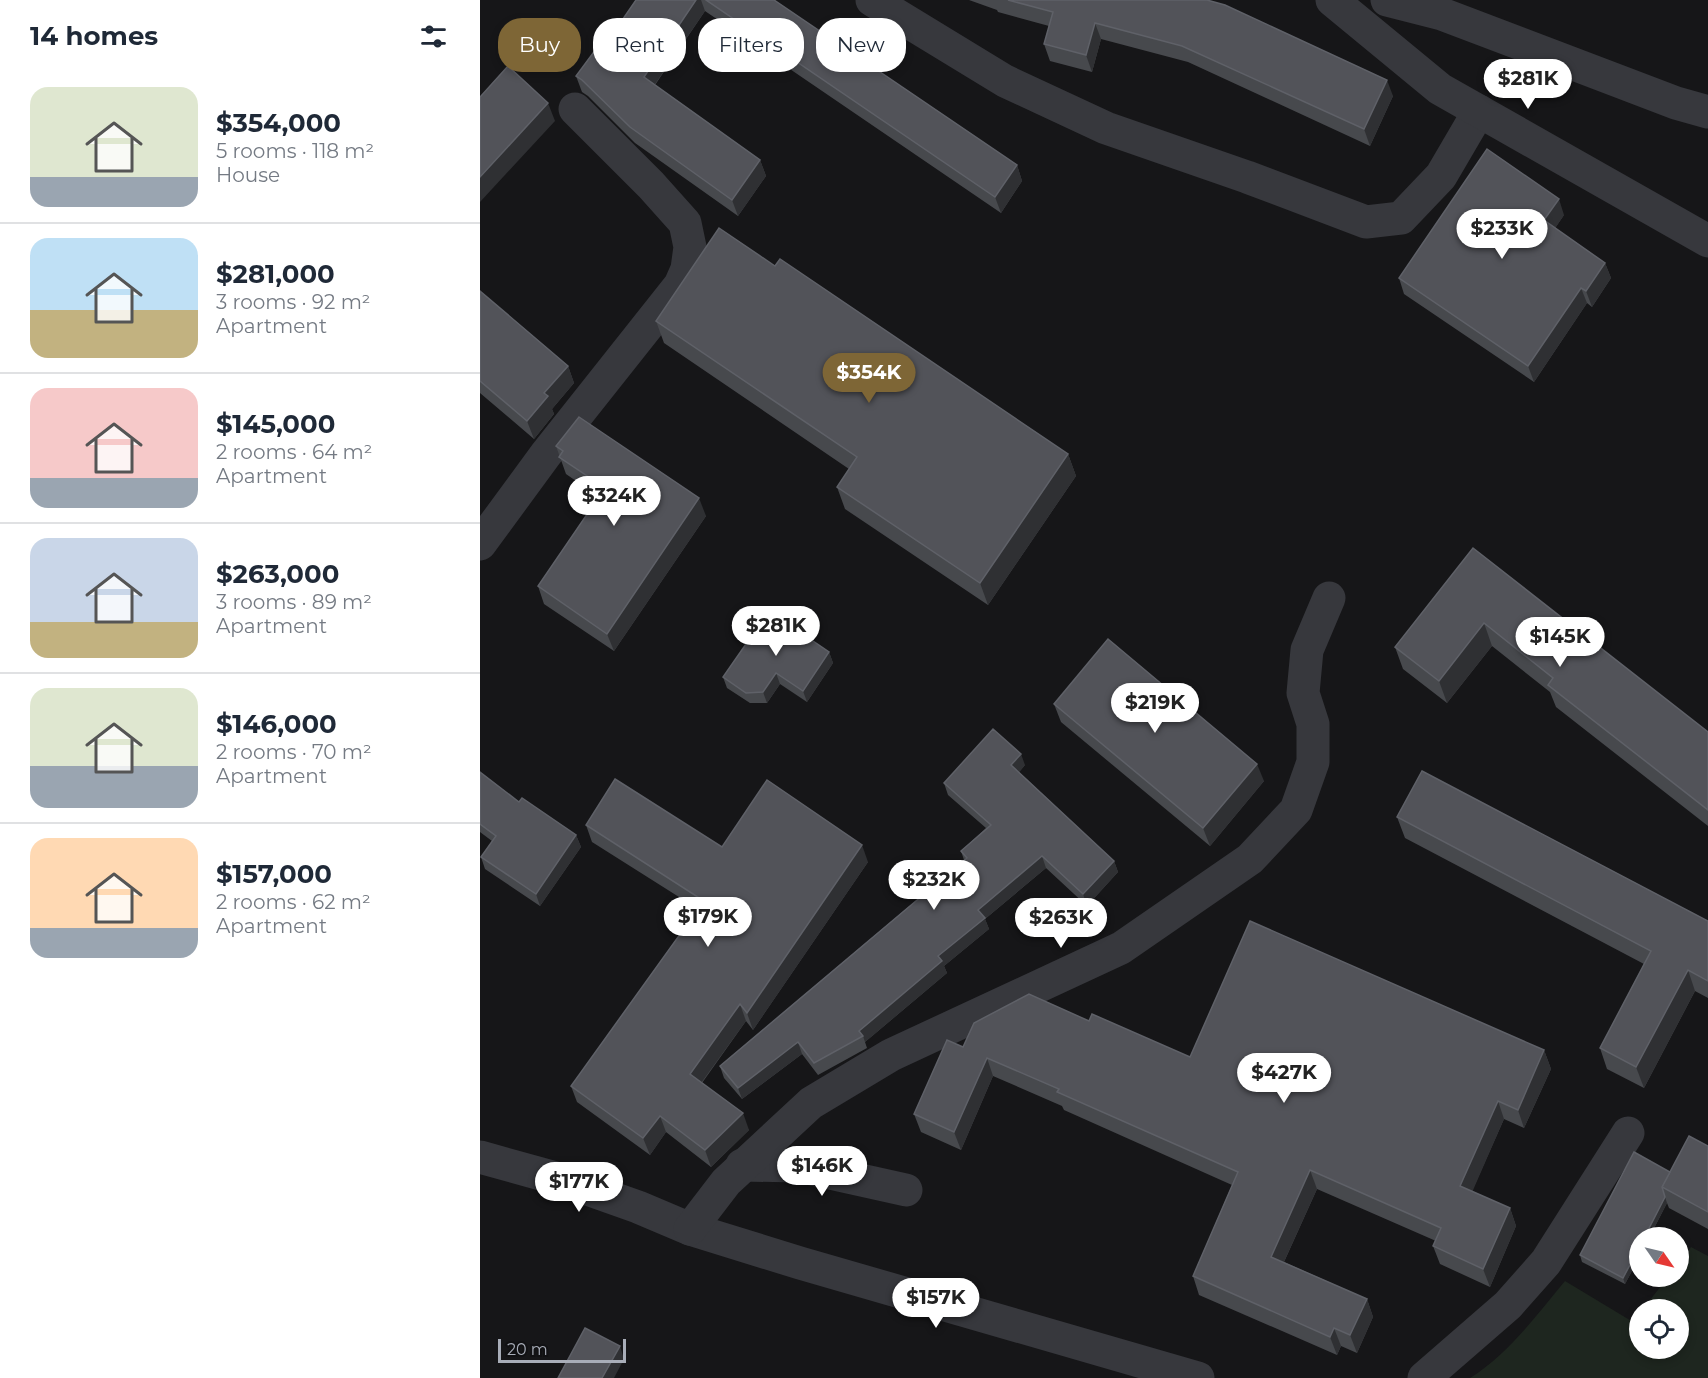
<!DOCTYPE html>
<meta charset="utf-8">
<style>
body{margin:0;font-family:Montserrat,sans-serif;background:#f6f6f7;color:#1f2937;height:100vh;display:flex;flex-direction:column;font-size:22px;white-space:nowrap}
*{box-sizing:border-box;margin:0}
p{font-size:20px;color:#747a83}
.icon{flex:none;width:33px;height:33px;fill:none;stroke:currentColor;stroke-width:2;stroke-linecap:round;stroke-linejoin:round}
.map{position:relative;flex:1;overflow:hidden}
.details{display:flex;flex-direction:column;background:#fff;width:480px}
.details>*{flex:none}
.banner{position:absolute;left:18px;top:18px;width:570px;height:54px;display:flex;gap:12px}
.needle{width:39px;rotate:124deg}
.fabs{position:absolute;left:1149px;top:1227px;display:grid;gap:12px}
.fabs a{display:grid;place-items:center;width:60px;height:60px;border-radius:50%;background:#fff;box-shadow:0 3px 9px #0003;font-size:30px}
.scale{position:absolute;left:18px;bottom:15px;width:128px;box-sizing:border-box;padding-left:6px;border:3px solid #a8adb8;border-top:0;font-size:16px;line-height:21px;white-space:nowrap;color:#a8adb8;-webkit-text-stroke:4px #111113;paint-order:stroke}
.price{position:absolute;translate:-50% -51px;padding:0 14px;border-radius:21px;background:#fff;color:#222;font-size:20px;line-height:39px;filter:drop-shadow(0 2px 3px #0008)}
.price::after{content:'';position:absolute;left:50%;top:36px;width:18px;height:14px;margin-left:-9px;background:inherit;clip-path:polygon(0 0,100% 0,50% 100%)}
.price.selected{background:#7e6636;color:#fff}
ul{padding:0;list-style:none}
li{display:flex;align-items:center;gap:18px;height:150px;padding:0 30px}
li+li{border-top:2px solid #e0e1e3}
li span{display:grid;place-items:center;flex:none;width:168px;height:120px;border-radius:18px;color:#555}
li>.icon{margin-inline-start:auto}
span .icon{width:72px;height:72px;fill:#fffc;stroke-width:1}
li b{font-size:26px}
h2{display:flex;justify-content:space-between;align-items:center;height:72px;padding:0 30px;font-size:26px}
.chip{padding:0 21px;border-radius:24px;background:#fff;box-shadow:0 3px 9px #0003;font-size:21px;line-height:54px}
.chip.selected{background:#7e6636;color:#fff}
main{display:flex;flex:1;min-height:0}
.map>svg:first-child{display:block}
</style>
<main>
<section class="details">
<h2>14 homes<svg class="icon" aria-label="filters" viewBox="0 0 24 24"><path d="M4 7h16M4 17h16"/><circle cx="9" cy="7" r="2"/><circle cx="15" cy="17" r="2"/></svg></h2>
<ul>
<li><span style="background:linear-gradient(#dfe7d0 75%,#9aa5b1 0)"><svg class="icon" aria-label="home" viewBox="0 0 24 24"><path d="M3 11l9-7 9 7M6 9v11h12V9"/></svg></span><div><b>$354,000</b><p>5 rooms · 118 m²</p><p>House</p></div></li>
<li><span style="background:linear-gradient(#bfe0f5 60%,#c2b280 0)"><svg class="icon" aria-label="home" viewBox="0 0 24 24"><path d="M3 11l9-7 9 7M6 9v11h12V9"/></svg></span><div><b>$281,000</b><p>3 rooms · 92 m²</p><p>Apartment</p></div></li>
<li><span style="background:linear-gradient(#f6c9c9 75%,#9aa5b1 0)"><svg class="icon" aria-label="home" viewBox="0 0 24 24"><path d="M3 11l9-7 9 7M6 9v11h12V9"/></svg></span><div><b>$145,000</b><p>2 rooms · 64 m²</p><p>Apartment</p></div></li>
<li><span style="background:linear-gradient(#c9d6e8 70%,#c2b280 0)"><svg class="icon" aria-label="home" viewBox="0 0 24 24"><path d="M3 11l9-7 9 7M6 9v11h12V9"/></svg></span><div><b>$263,000</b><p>3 rooms · 89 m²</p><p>Apartment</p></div></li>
<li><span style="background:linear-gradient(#dfe7d0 65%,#9aa5b1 0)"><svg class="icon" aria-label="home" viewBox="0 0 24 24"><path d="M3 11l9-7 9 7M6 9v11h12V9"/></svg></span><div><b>$146,000</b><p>2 rooms · 70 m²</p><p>Apartment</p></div></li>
<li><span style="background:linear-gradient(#ffd9b3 75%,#9aa5b1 0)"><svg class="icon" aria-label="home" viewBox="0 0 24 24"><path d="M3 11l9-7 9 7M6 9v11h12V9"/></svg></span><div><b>$157,000</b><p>2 rooms · 62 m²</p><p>Apartment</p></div></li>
</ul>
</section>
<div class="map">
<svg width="1228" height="1378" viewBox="0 0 1228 1378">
<rect width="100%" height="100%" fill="#161618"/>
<path fill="#1e261f" d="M1211,1247L1228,1256V1378H990C1028,1354 1056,1316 1085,1281L1153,1322L1159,1314L1160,1348H1198V1310L1163,1309L1188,1277L1198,1276L1199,1263Z"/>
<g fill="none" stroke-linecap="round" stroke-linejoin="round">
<g stroke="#37383d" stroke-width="33">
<path d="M392,0L525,81L626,128L767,177L886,222L921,218L961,176L999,111"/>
<path d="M852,0L960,89L1228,241"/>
<path d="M907,0L962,14L1196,103L1228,112"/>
<path d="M0,544L66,454L200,285L207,269L210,247L205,223L171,185L95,109"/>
<path d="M0,1157L79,1179L158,1207L210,1229L320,1263L718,1378"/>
<path d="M262,1165L318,1166L426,1190"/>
<path d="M210,1229L246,1182L331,1103L411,1055L641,948L770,859L816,810L833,762V724L823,693L827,650L849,598"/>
<path d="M944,1378L1028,1305L1066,1262L1148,1133"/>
</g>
</g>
<g fill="#47494d">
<path d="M156,0H294L537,165L542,181L521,213L225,11L175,85L280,160L286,176L258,216L155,143L108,96L102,92L96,76L123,48Z"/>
<path d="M489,0H727L913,96L890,146L708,62L621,39L612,72L570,61L564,44L569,26L518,12L517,10Z"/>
<path d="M1084,215L1075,228L1125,263L1131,278L1112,307L1107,303L1054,382L924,294L919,278Z"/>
<path d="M295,266L588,454L596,476L508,605L365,509L357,487L369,469L184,343L176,321Z"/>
<path d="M0,291L88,366L94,383L72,409L74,414L54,439L0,393Z"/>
<path d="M76,446L226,516L134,651L64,604L58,586L119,497L86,474Z"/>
<path d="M993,548L1228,732V826L1076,707L1070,692L1012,646L967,703L923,669L915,647Z"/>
<path d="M349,652L353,663L327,702L300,684L287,703H270L247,688L243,677Z"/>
<path d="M574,704L784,781L730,846L581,722Z"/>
<path d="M545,765L539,772L634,861L638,872L607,906L566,868L505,919L509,929L464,966L467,973L385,1042L387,1048L338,1075L322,1054L262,1099L244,1078L240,1066L484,860L481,851L506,828L468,795L464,783Z"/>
<path d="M0,772L39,802L96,835L101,847L60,906L5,869L1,857L12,841L0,832Z"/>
<path d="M917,817L1228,921V998L1215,991L1164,1088L1127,1069L1120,1048L1164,964L925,838Z"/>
<path d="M106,825L242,847L388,862L273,1030L266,1021L222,1083L269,1130L231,1167L186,1132L170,1155L97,1102L91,1086L218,909L112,842Z"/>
<path d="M609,1021L710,1057L1064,1050L1071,1069L1044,1128L1024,1119L992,1191L1030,1208L1036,1226L1010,1287L960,1264L953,1246L956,1241L837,1189L804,1262L887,1299L893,1317L877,1353L861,1346L857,1355L719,1295L713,1276L752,1185L584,1110L582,1106L513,1076L481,1150L441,1132L434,1114L483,1047Z"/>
<path d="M1228,1146V1229L1189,1208L1187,1203L1169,1238H1160V1256L1145,1284L1102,1262L1100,1255L1190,1172Z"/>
</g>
<g fill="#2f3033">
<path d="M216,0H221L225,11L169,93L164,77Z"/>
<path d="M615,23L621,39L612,72L606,55Z"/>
<path d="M907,80L913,96L890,146L884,129Z"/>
<path d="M68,103L75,121L0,202V177Z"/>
<path d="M280,160L286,176L258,216L252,200Z"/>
<path d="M537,165L542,181L521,213L515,197Z"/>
<path d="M1079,199L1084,215L1070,236L1064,220Z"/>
<path d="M1125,263L1131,278L1112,307L1106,291Z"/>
<path d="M1101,288L1107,303L1054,382L1048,366Z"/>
<path d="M88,366L94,383L72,409L74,414L54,439L47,421L64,393Z"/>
<path d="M588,454L596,476L508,605L500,583Z"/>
<path d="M219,498L226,516L134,651L127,634Z"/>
<path d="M1004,623L1012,646L967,703L959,681Z"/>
<path d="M349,652L353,663L327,702L323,691Z"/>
<path d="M296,673L300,684L287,703L283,692Z"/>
<path d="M541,754L545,765L536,776L531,765Z"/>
<path d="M777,764L784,781L730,846L723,828Z"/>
<path d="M96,835L101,847L60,906L56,894Z"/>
<path d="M382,845L388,862L273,1030L267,1013Z"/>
<path d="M562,856L566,868L505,919L509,929L464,966L467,973L385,1042L383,1036L379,1031L458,956L498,910Z"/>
<path d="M634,861L638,872L607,906L603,894Z"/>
<path d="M1208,970L1215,991L1164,1088L1156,1067Z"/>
<path d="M260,1004L266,1021L216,1090L210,1074Z"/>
<path d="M318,1042L322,1054L262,1099L258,1088Z"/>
<path d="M1064,1050L1071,1069L1044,1128L1038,1110Z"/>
<path d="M507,1058L513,1076L481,1150L474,1132Z"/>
<path d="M1018,1101L1024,1119L987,1204L980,1186Z"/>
<path d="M263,1113L269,1130L231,1167L225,1150Z"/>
<path d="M180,1116L186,1132L170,1155L163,1138Z"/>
<path d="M830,1170L837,1189L798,1275L791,1257Z"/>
<path d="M1185,1197L1187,1203L1169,1238H1164Z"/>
<path d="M1030,1208L1036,1226L1010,1287L1003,1269Z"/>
<path d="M1160,1246V1256L1145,1284L1143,1278Z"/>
<path d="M887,1299L893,1317L877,1353L870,1335Z"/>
<path d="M854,1328L861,1346L857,1355L850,1337Z"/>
<path d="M140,1346L144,1359L134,1378H122Z"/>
</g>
<g fill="#525359" stroke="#5f6168" stroke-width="1.5">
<path d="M156,0H216L164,77L280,160L252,200L150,127L102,80L96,76L119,45L123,48Z"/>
<path d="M226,0H294L537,165L515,197Z"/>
<path d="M528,0H727L745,5L907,80L884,129L702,46L615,23L606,55L564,44L573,12Z"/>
<path d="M28,66L68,103L0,177V97Z"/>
<path d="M1007,149L1079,199L1064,220L1125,263L1106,291L1101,288L1048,366L919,278Z"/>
<path d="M239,228L295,266L300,259L588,454L500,583L357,487L377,457L176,321Z"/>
<path d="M0,291L88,366L64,393L68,396L47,421L0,381Z"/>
<path d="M99,417L219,498L127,634L58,586L125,488L79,457L83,451L76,446Z"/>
<path d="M993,548L1228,732V810L1068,685L1073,678L1004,623L959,681L915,647Z"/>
<path d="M289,611L349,652L323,691L296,673L283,692L266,693L243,677Z"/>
<path d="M628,639L777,764L723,828L574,704Z"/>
<path d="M513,729L541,754L531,765L634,861L603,894L562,856L498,910L505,918L458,956L462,961L379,1031L383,1036L334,1063L318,1042L258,1088L240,1066L487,858L481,851L511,825L464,783Z"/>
<path d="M942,771L1228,921V981L1208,970L1156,1067L1120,1048L1171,951L917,817Z"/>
<path d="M0,772L39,802L42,798L96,835L56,894L1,857L16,836L0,824Z"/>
<path d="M135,779L242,847L287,780L382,845L267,1013L260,1004L210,1074L263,1113L225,1150L180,1116L163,1138L91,1086L224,901L106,825Z"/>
<path d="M770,921L1064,1050L1038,1110L1018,1101L980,1186L1030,1208L1003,1269L953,1246L961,1228L830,1170L791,1257L887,1299L870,1335L854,1328L850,1337L713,1276L758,1172L577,1092L579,1089L507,1058L474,1132L434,1114L467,1040L483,1047L494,1023L549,994L609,1021L612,1014L710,1057Z"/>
<path d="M1209,1136L1228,1146V1212L1182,1187Z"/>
<path d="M1154,1152L1190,1172L1182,1187L1185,1197L1164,1238H1160V1246L1143,1278L1100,1255Z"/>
<path d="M105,1328L140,1346L122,1378H78Z"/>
</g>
</svg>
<div class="fabs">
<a><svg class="needle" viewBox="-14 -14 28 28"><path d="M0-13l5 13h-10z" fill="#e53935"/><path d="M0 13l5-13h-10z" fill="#747a83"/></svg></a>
<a><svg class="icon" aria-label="locate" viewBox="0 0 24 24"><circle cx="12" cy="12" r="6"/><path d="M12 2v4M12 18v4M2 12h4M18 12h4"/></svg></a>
</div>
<div class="scale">20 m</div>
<b class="price" style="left:1048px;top:110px">$281K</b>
<b class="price" style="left:1022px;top:260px">$233K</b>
<b class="price selected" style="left:389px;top:404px">$354K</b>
<b class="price" style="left:134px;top:527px">$324K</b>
<b class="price" style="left:296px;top:657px">$281K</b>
<b class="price" style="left:1080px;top:668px">$145K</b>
<b class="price" style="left:675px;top:734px">$219K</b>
<b class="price" style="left:454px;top:911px">$232K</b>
<b class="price" style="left:228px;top:948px">$179K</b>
<b class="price" style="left:581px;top:949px">$263K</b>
<b class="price" style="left:804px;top:1104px">$427K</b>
<b class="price" style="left:342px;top:1197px">$146K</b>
<b class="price" style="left:99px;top:1213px">$177K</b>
<b class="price" style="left:456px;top:1329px">$157K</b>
<div class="banner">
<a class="chip selected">Buy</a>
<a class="chip">Rent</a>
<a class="chip">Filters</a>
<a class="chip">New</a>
</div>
</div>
</main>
